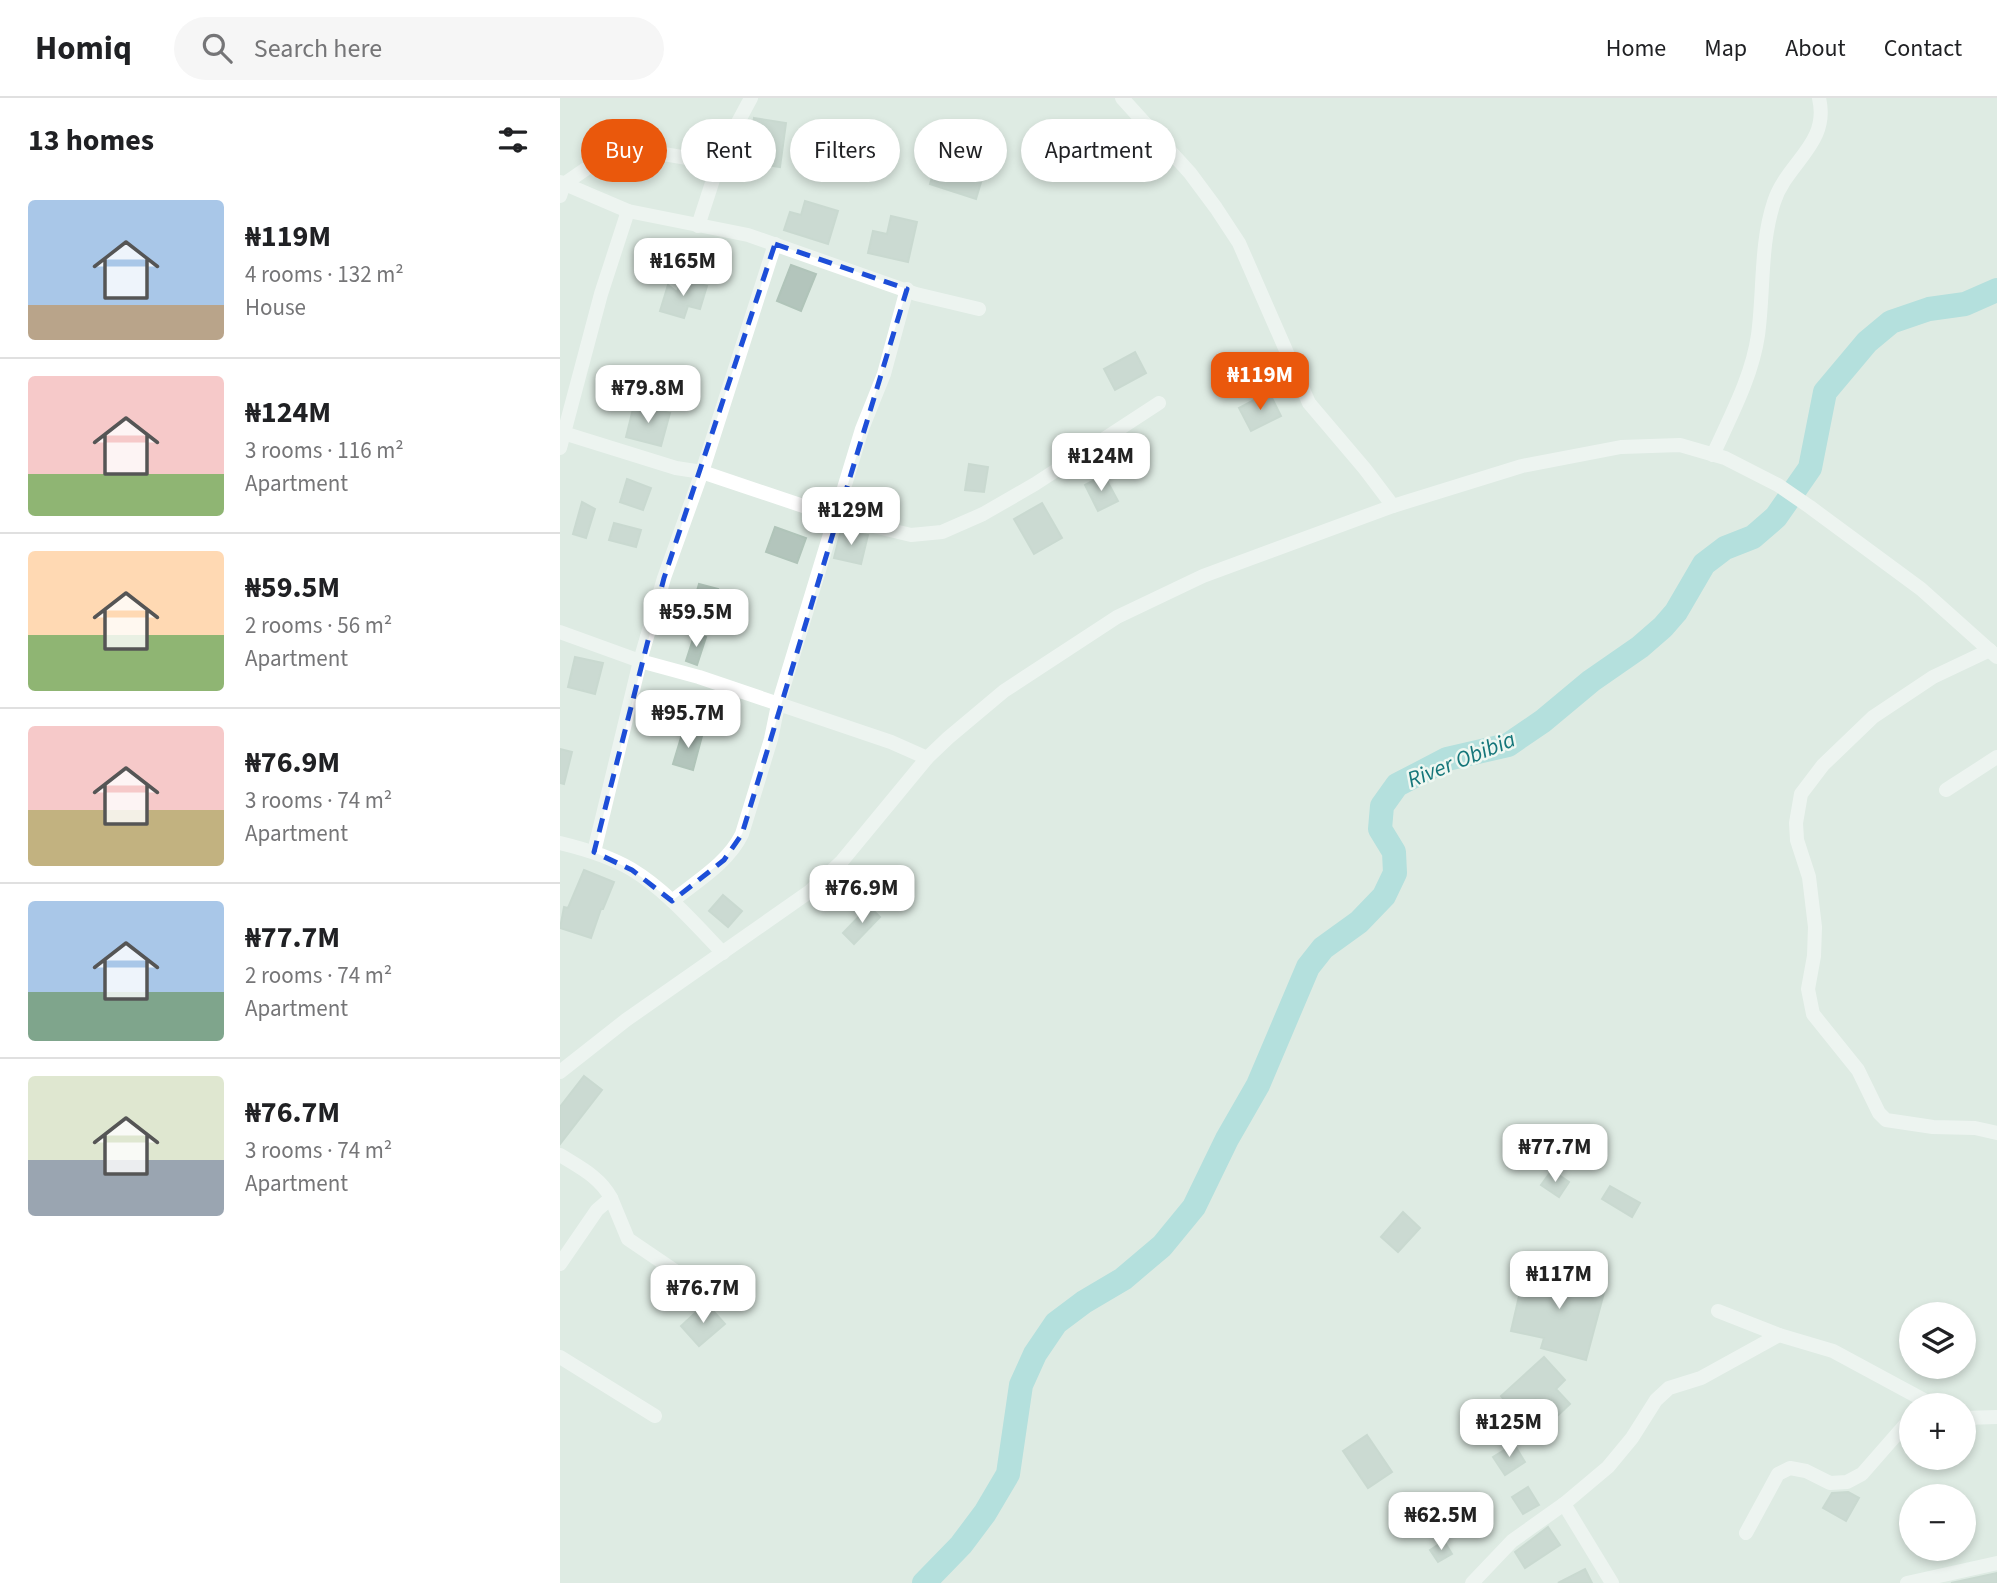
<!DOCTYPE html>
<meta charset="utf-8">
<style>
body{margin:0;font-family:"Source Sans 3",sans-serif;background:#f6f6f6;color:#202124;height:100vh;display:flex;flex-direction:column;font-size:26px;white-space:nowrap}
*{box-sizing:border-box;margin:0}
p{font-size:23px;color:#757577}
.icon{flex:none;width:38px;height:38px;fill:none;stroke:currentColor;stroke-width:2;stroke-linecap:round;stroke-linejoin:round}
.map{position:relative;flex:1;overflow:hidden}
.sheet{display:flex;flex-direction:column;background:#fff;width:560px}
.sheet>*{flex:none}
.top-card{position:absolute;left:21px;top:21px;width:665px;height:63px;display:flex;gap:14px}
.buttons{position:absolute;left:1339px;top:1204px;display:grid;gap:14px}
.buttons a{display:grid;place-items:center;width:77px;height:77px;border-radius:50%;background:#fff;box-shadow:0 4px 10px #0003;font-size:35px}
.price{position:absolute;translate:-50% -60px;padding:0 16px;border-radius:14px;background:#fff;color:#222;font-size:23px;line-height:46px;filter:drop-shadow(0 2px 4px #0008)}
.price::after{content:'';position:absolute;left:50%;top:42px;width:21px;height:16px;margin-left:-10px;background:inherit;clip-path:polygon(0 0,100% 0,50% 100%)}
.price.selected{background:#ea580c;color:#fff}
ul{padding:0;list-style:none}
li{display:flex;align-items:center;gap:21px;height:175px;padding:0 28px}
li+li{border-top:2px solid #e0e0e0}
li span{display:grid;place-items:center;flex:none;width:196px;height:140px;border-radius:7px;color:#555}
li>.icon{margin-inline-start:auto}
span .icon{width:84px;height:84px;fill:#fffc;stroke-width:1}
li b{font-size:30px}
h2{display:flex;justify-content:space-between;align-items:center;height:84px;padding:0 28px;font-size:30px}
.chip{padding:0 24px;border-radius:32px;background:#fff;box-shadow:0 4px 10px #0003;font-size:24px;line-height:63px}
.chip.selected{background:#ea580c;color:#fff}
header{display:flex;align-items:center;gap:42px;box-sizing:border-box;height:98px;padding:0 35px;background:#fff;border-bottom:2px solid #e0e0e0}
header strong{font-size:33px}
nav{display:flex;gap:38px;margin-inline-start:auto;font-size:24px}
.search{width:490px;height:63px;background:#f6f6f6;display:flex;align-items:center;gap:18px;box-sizing:border-box;padding:0 24px;border-radius:38px;color:#757577;font-size:26px}
main{display:flex;flex:1;min-height:0}
.map>svg:first-child{display:block}
</style>
<header>
<strong>Homiq</strong>
<div class="search"><svg class="icon" aria-label="search" viewBox="0 0 24 24"><circle cx="10" cy="10" r="6"/><path d="M15 15l6 6"/></svg>Search here</div>
<nav><a>Home</a><a>Map</a><a>About</a><a>Contact</a></nav>
</header>
<main>
<section class="sheet">
<h2>13 homes<svg class="icon" aria-label="filters" viewBox="0 0 24 24"><path d="M4 7h16M4 17h16"/><circle cx="9" cy="7" r="2"/><circle cx="15" cy="17" r="2"/></svg></h2>
<ul>
<li><span style="background:linear-gradient(#a9c7e8 75%,#b9a48a 0)"><svg class="icon" aria-label="home" viewBox="0 0 24 24"><path d="M3 11l9-7 9 7M6 9v11h12V9"/></svg></span><div><b>₦119M</b><p>4 rooms · 132 m²</p><p>House</p></div></li>
<li><span style="background:linear-gradient(#f6c9c9 70%,#8fb573 0)"><svg class="icon" aria-label="home" viewBox="0 0 24 24"><path d="M3 11l9-7 9 7M6 9v11h12V9"/></svg></span><div><b>₦124M</b><p>3 rooms · 116 m²</p><p>Apartment</p></div></li>
<li><span style="background:linear-gradient(#ffd9b3 60%,#8fb573 0)"><svg class="icon" aria-label="home" viewBox="0 0 24 24"><path d="M3 11l9-7 9 7M6 9v11h12V9"/></svg></span><div><b>₦59.5M</b><p>2 rooms · 56 m²</p><p>Apartment</p></div></li>
<li><span style="background:linear-gradient(#f6c9c9 60%,#c2b280 0)"><svg class="icon" aria-label="home" viewBox="0 0 24 24"><path d="M3 11l9-7 9 7M6 9v11h12V9"/></svg></span><div><b>₦76.9M</b><p>3 rooms · 74 m²</p><p>Apartment</p></div></li>
<li><span style="background:linear-gradient(#a9c7e8 65%,#7fa58c 0)"><svg class="icon" aria-label="home" viewBox="0 0 24 24"><path d="M3 11l9-7 9 7M6 9v11h12V9"/></svg></span><div><b>₦77.7M</b><p>2 rooms · 74 m²</p><p>Apartment</p></div></li>
<li><span style="background:linear-gradient(#dfe7d0 60%,#9aa5b1 0)"><svg class="icon" aria-label="home" viewBox="0 0 24 24"><path d="M3 11l9-7 9 7M6 9v11h12V9"/></svg></span><div><b>₦76.7M</b><p>3 rooms · 74 m²</p><p>Apartment</p></div></li>
</ul>
</section>
<div class="map">
<svg width="1437" height="1485" viewBox="0 0 1437 1485">
<rect width="100%" height="100%" fill="#deebe3"/>
<g fill="none" stroke-linecap="round" stroke-linejoin="round">
<path stroke="#81d2d4" stroke-width="24" d="M364,1485L401,1447L425,1415L448,1376L461,1287L475,1256L496,1225L524,1204L563,1181L602,1148L634,1109L667,1041L698,987L748,869L763,850L799,824L824,798L835,775L834,754L820,731L822,708L837,687L887,661L948,647L983,623L1031,583L1080,549L1103,529L1116,514L1144,466L1165,450L1193,439L1216,419L1250,370L1265,294L1307,244L1331,224L1369,211L1405,206L1437,192"/>
</g>
<g fill="#b3c5bc" stroke="#b0c4b9" stroke-width="2">
<path d="M194,20L226,25L220,69L187,64Z"/>
<path d="M376,66L422,81L416,101L370,86Z"/>
<path d="M245,103L278,113L268,146L224,132L230,114L241,117Z"/>
<path d="M331,118L357,124L348,164L308,155L313,133L327,136Z"/>
<path d="M231,167L256,176L241,213L217,203Z"/>
<path d="M121,181L147,188L140,211L128,208L124,220L100,213L108,187L117,194Z"/>
<path d="M575,254L586,275L555,292L544,271Z"/>
<path d="M709,294L721,318L691,333L679,310Z"/>
<path d="M74,307L110,315L101,348L66,339Z"/>
<path d="M409,366L428,369L424,394L405,392Z"/>
<path d="M544,377L558,403L538,413L525,387Z"/>
<path d="M67,381L91,390L83,412L60,404Z"/>
<path d="M22,404L35,411L26,440L13,436Z"/>
<path d="M482,405L502,440L474,456L454,421Z"/>
<path d="M54,425L81,432L76,449L49,442Z"/>
<path d="M215,429L246,440L237,465L206,454Z"/>
<path d="M281,432L308,437L301,466L274,460Z"/>
<path d="M139,486L158,491L147,529L128,523Z"/>
<path d="M135,535L146,539L137,567L126,563Z"/>
<path d="M15,559L43,565L35,596L8,589Z"/>
<path d="M123,633L142,638L133,672L113,666Z"/>
<path d="M0,651L12,654L4,686L0,685Z"/>
<path d="M24,772L54,784L43,811H41L31,840L0,830L4,809L8,810Z"/>
<path d="M163,797L182,813L168,829L149,813Z"/>
<path d="M309,808L320,819L294,846L283,835Z"/>
<path d="M24,978L42,992L0,1046V1009Z"/>
<path d="M992,1072L1009,1084L999,1099L981,1087Z"/>
<path d="M1050,1088L1080,1105L1072,1119L1042,1101Z"/>
<path d="M843,1114L860,1130L838,1154L821,1139Z"/>
<path d="M965,1172L1000,1180L1001,1176L1027,1175L1045,1191L1026,1262L981,1250L984,1240L951,1233Z"/>
<path d="M146,1205L165,1226L139,1248L121,1228Z"/>
<path d="M984,1259L1005,1282L996,1291L1010,1306L994,1321L975,1301L957,1317L941,1298Z"/>
<path d="M807,1337L832,1374L808,1390L783,1353Z"/>
<path d="M954,1346L965,1364L945,1377L933,1359Z"/>
<path d="M968,1389L979,1407L963,1416L952,1399Z"/>
<path d="M1288,1394L1299,1400L1286,1423L1263,1410L1272,1395Z"/>
<path d="M988,1429L1000,1447L965,1470L955,1454Z"/>
<path d="M884,1443L892,1456L878,1464L870,1452Z"/>
<path d="M1025,1471L1032,1485H998Z"/>
<path d="M1437,1475V1485H1391Z"/>
</g>
<g fill="none" stroke-linecap="round" stroke-linejoin="round">
<g stroke="#fff" stroke-width="14">
<path d="M562,0L630,75L656,110L679,145L749,305L805,371L833,408"/>
<path d="M0,84L68,113L188,137L356,196L419,211"/>
<path d="M0,98L4,86L46,57L66,52L86,53L139,62L155,73"/>
<path d="M138,128L162,54L191,0"/>
<path d="M0,334L116,370L142,374L276,419L351,437L382,434L423,416L475,386L599,305"/>
<path d="M0,350L41,196L68,113"/>
<path d="M1153,357C1170,319 1192,279 1198,237C1204,193 1200,146 1214,104C1227,64 1270,46 1259,0"/>
<path d="M0,534L80,563L139,579L331,644L367,660"/>
<path d="M1430,552L1373,579L1313,619L1263,667L1241,696L1236,725L1237,742L1249,779L1255,829L1254,858L1248,891L1253,916L1298,972L1319,1015L1326,1022L1373,1029L1415,1030L1437,1035"/>
<path d="M1386,692L1437,659"/>
<path d="M0,745C25,751 49,758 71,771C106,792 135,826 163,855"/>
<path d="M34,754L80,563L104,480L142,374L215,146"/>
<path d="M112,803C137,783 168,765 182,736L211,641L218,607L302,331L324,276L347,191"/>
<path d="M0,974L66,922L249,794L282,763L367,660L388,640L444,593L557,519L643,478L833,408L962,368L1061,349L1120,347L1165,360L1218,387L1250,409L1361,491L1437,559"/>
<path d="M0,1057C19,1069 40,1079 51,1100L37,1112L0,1166"/>
<path d="M51,1100L68,1141L121,1177"/>
<path d="M1158,1213L1219,1237L1273,1253L1373,1307"/>
<path d="M0,1259L95,1318"/>
<path d="M1404,1320L1437,1319"/>
<path d="M1004,1406L1052,1485"/>
<path d="M1186,1435L1218,1376L1230,1370L1246,1373L1270,1385L1287,1384L1302,1376L1351,1320"/>
<path d="M912,1485L952,1443L1004,1406L1048,1369L1072,1340L1096,1302L1109,1290L1141,1280L1219,1237"/>
<path d="M1347,1485L1437,1465"/>
</g>
</g>
<path d="M0 0H1437V1485H0ZM215,146L347,191L182,736L164,762L112,803L72,772L34,754L104,480Z" fill="#deebe3" fill-opacity=".55" fill-rule="evenodd"/>
<path fill="none" stroke="#1d4ed8" stroke-width="5" stroke-dasharray="14 9" stroke-linejoin="round" d="M215,146L347,191L182,736L164,762L112,803L72,772L34,754L104,480Z"/>
<g text-anchor="middle" stroke-width="5" stroke-linejoin="round" paint-order="stroke">
<g font-size="23" font-style="italic" fill="#15767a" stroke="#eef7f1">
<text transform="translate(901 661) rotate(-22)" y="8">River Obibia</text>
</g>
</g>
</svg>
<div class="buttons">
<a><svg class="icon" aria-label="layers" viewBox="0 0 24 24"><path d="M12 4l9 5-9 5-9-5zM3 14l9 5 9-5"/></svg></a>
<a>+</a>
<a>−</a>
</div>
<b class="price" style="left:123px;top:200px">₦165M</b>
<b class="price selected" style="left:700px;top:314px">₦119M</b>
<b class="price" style="left:88px;top:327px">₦79.8M</b>
<b class="price" style="left:541px;top:395px">₦124M</b>
<b class="price" style="left:291px;top:449px">₦129M</b>
<b class="price" style="left:136px;top:551px">₦59.5M</b>
<b class="price" style="left:128px;top:652px">₦95.7M</b>
<b class="price" style="left:302px;top:827px">₦76.9M</b>
<b class="price" style="left:995px;top:1086px">₦77.7M</b>
<b class="price" style="left:999px;top:1213px">₦117M</b>
<b class="price" style="left:143px;top:1227px">₦76.7M</b>
<b class="price" style="left:949px;top:1361px">₦125M</b>
<b class="price" style="left:881px;top:1454px">₦62.5M</b>
<div class="top-card">
<a class="chip selected">Buy</a>
<a class="chip">Rent</a>
<a class="chip">Filters</a>
<a class="chip">New</a>
<a class="chip">Apartment</a>
</div>
</div>
</main>
